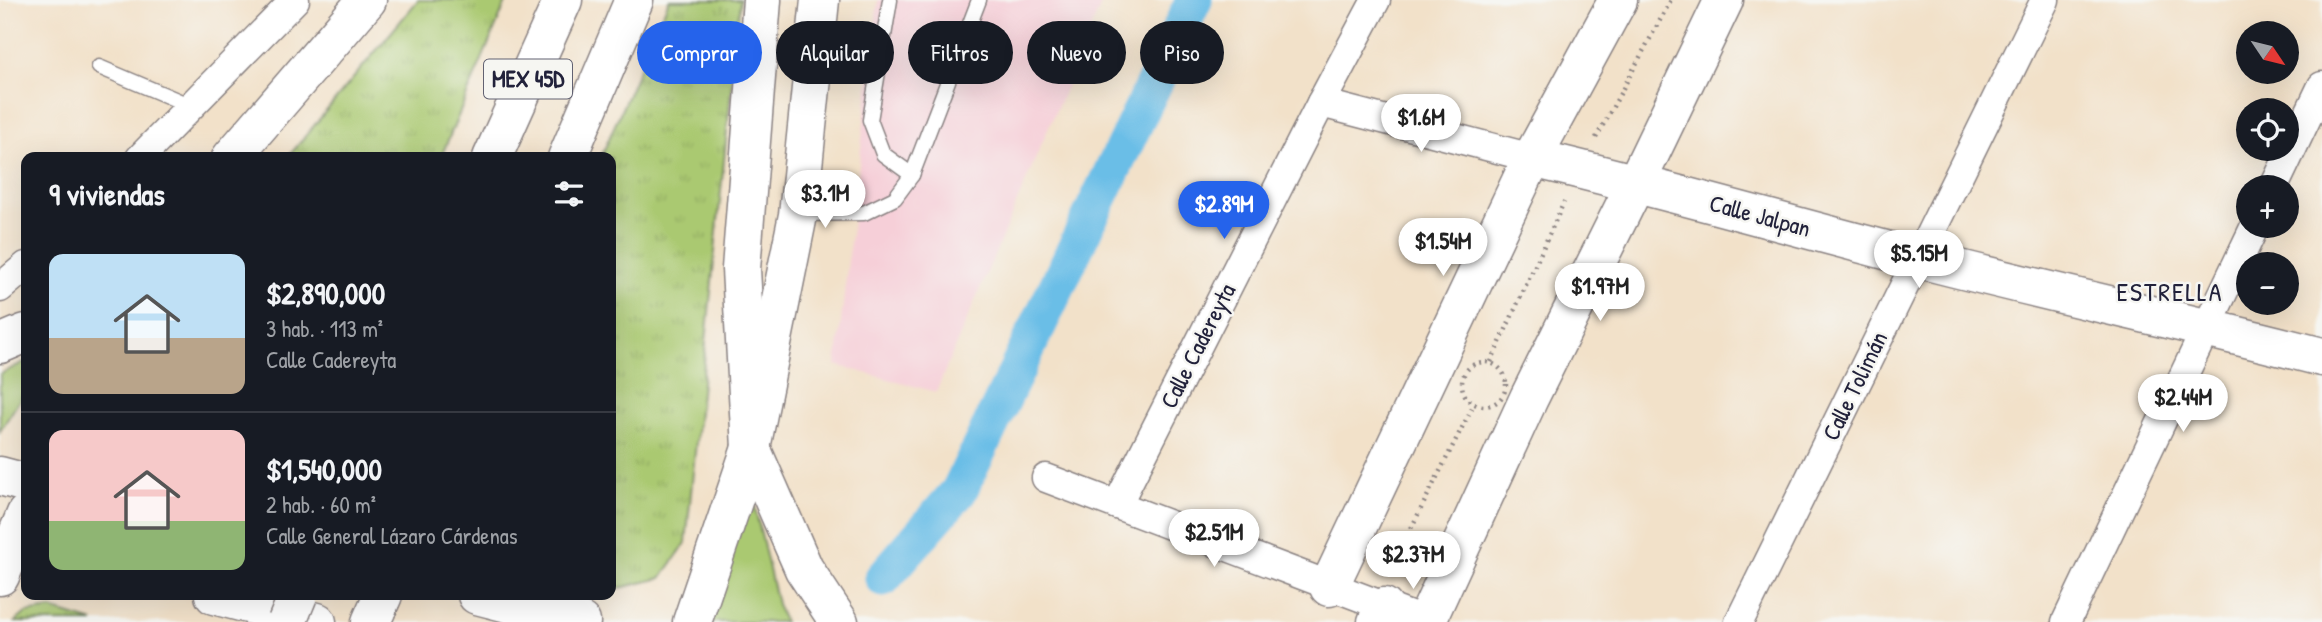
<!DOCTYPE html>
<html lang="es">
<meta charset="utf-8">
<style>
body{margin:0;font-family:"Patrick Hand",sans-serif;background:#242831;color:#f1f3f6;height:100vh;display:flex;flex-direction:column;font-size:26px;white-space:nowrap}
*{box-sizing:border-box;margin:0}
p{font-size:23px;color:#9ea1a6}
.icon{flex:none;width:38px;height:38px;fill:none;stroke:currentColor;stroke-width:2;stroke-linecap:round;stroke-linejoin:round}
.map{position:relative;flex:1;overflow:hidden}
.details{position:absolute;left:21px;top:152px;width:595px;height:448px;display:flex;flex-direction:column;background:#171b24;border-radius:14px;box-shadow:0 7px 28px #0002}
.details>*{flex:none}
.hud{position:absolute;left:637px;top:21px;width:665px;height:63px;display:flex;gap:14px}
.needle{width:46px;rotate:125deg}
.controls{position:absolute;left:2236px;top:21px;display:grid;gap:14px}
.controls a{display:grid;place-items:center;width:63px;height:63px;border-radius:50%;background:#171b24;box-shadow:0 7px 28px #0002;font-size:35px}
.price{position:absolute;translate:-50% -60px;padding:0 16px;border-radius:24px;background:#fff;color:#222;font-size:23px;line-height:46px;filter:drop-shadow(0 2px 4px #0008)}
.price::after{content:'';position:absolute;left:50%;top:42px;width:21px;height:16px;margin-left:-10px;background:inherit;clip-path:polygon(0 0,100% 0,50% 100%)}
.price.selected{background:#2563eb;color:#fff}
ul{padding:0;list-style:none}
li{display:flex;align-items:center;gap:21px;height:175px;padding:0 28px}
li+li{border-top:2px solid #363941}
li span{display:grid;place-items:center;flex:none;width:196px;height:140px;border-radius:14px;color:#555}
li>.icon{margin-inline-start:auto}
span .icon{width:84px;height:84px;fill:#fffc;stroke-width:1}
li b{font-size:30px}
h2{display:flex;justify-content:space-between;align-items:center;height:84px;padding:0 28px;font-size:30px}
.pill{padding:0 24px;border-radius:32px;background:#171b24;box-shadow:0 7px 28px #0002;font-size:24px;line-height:63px}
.pill.selected{background:#2563eb;color:#fff}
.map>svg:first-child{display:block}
</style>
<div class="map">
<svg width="2322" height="622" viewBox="0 0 2322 622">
<defs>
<pattern id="grass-tufts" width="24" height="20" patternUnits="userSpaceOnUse" patternTransform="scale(1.75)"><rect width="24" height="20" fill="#aac971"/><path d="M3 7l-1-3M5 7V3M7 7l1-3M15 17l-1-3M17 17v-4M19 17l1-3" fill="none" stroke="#92ac63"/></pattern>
</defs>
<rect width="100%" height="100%" fill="#f6f6f2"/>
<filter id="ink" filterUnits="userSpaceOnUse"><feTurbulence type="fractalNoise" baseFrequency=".0143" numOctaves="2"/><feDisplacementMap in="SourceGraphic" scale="14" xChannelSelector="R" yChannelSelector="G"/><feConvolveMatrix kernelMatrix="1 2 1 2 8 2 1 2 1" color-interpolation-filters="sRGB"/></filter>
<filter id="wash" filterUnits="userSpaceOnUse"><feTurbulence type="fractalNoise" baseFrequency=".00686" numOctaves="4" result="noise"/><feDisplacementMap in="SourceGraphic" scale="28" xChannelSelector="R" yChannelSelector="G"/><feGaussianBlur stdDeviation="1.57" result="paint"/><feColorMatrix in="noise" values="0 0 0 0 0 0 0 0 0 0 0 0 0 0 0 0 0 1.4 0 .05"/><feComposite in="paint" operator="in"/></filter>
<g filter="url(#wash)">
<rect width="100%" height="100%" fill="#f2e1c9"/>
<path fill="#f6cfd8" d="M878,0H1103L936,392L836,365Z"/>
<g fill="url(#grass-tufts)" stroke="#667656" stroke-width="2">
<path d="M418,0H507L441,157H288Z"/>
<path d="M669,0H740L686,543L661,578L620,588L611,586V158L601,157Z"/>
<path d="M51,609L94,622H15L26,613Z"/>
</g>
<g fill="#aac971" stroke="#667656" stroke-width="2">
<path d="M26,361V390L0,431V374Z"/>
<path d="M752,495L777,604L784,622H705Z"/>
</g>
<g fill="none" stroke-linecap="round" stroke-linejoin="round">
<path stroke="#6bbee7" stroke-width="37" d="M883,578L959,491L1194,0"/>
</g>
</g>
<g filter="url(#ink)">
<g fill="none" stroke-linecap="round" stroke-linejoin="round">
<g stroke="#8a8282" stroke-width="17">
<g id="lane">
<path d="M890,0L870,120L883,154L912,175"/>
<path d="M99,67L191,106"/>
<path d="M801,214L864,213L895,198L912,175L979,0"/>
</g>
</g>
<g stroke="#8a8282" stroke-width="31">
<g id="street">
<path d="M1321,103L1532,158"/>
<path d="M140,158L295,0"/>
<path d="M2274,187L2322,86"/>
<path d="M0,288L26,266"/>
<path d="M1046,478L1426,622"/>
<path d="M1117,505L1321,103L1376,0"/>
<path d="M1739,622L2045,0"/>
<path d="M2066,622L2255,226"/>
</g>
</g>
<g stroke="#8a8282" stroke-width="41">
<g id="secondary">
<path d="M231,158L367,0"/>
<path d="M1532,158C1661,188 1788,225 1916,258C2051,293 2187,322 2322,357"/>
<path d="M0,344L26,333"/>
<path d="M751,448L804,569L839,622"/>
<path d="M0,476L26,483"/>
<path d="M0,576L26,514"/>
<path d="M1329,587L1532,158L1618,0"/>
<path d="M214,595L317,622"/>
<path d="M477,595L581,622"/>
<path d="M692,622L751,448L798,215L820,0"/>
<path d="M1377,622L1384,607"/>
<path d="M1426,622L1529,398L1636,183L1724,0"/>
</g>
</g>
<g stroke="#8a8282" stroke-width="41">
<g id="highway">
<path d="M492,158L563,0"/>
<path d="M567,158L634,0"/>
<path d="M751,448L741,269L762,0"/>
<path d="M371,622L383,595"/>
</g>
</g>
<g stroke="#8a8282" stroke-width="4.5" stroke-dasharray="2 5" stroke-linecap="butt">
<path d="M1596,138L1671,0"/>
<circle cx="1484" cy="384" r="22"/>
<path d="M1491,362L1564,202"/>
<path d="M1389,572L1474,404"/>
</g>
<use href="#lane" stroke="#fff" stroke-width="14"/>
<use href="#street" stroke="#fff" stroke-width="28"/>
<use href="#secondary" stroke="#fff" stroke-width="38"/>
<use href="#highway" stroke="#fff" stroke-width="38"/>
<g stroke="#8a8282" stroke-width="41" stroke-linecap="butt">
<path id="highway-bridge" d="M287,622L298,595"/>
</g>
<use href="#highway-bridge" stroke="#fff" stroke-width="38"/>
</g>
</g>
<g text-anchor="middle" stroke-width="5" stroke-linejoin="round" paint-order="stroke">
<rect fill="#f6f6f2" stroke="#626272" stroke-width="2" x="484" y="59.5" width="88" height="39" rx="5"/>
<g font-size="23" font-weight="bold" fill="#22223b">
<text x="528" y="87">MEX 45D</text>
</g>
<g font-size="24" fill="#22223b" stroke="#f6f6f2">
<text transform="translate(1760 216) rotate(15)" y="8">Calle Jalpan</text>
<text transform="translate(1198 346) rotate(-63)" y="8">Calle Cadereyta</text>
<text transform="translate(1855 386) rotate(-64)" y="8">Calle Tolimán</text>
</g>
<g font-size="26" letter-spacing="2" fill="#22223b" stroke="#f6f6f2">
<text x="2170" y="301">ESTRELLA</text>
</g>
</g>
</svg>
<div class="controls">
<a><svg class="needle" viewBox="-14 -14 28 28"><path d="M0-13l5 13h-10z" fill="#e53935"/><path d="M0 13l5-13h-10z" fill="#9ea1a6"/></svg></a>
<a><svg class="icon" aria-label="locate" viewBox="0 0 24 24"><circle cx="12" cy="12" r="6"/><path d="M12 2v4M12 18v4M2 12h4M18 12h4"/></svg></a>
<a>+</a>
<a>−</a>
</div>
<b class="price" style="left:1421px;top:154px">$1.6M</b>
<b class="price" style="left:825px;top:230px">$3.1M</b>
<b class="price selected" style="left:1224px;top:241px">$2.89M</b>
<b class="price" style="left:1443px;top:278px">$1.54M</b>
<b class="price" style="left:1919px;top:290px">$5.15M</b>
<b class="price" style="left:1600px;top:323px">$1.97M</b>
<b class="price" style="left:2183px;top:434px">$2.44M</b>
<b class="price" style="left:1214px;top:569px">$2.51M</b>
<b class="price" style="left:1413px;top:591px">$2.37M</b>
<div class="hud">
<a class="pill selected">Comprar</a>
<a class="pill">Alquilar</a>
<a class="pill">Filtros</a>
<a class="pill">Nuevo</a>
<a class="pill">Piso</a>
</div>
<section class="details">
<h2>9 viviendas<svg class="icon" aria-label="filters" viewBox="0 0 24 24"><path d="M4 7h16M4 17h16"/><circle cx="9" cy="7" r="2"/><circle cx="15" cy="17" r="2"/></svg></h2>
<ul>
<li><span style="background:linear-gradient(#bfe0f5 60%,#b9a48a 0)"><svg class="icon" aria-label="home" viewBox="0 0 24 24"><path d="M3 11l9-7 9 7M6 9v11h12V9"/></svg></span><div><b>$2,890,000</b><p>3 hab. · 113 m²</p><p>Calle Cadereyta</p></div></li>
<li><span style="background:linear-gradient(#f6c9c9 65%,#8fb573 0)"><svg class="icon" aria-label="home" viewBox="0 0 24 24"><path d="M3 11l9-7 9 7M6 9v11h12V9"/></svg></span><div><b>$1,540,000</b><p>2 hab. · 60 m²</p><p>Calle General Lázaro Cárdenas</p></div></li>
</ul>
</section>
</div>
